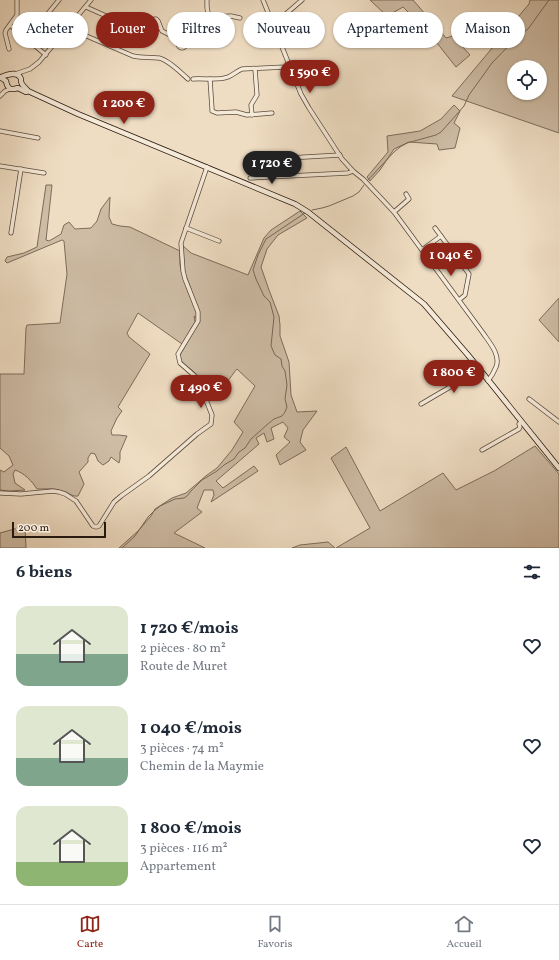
<!DOCTYPE html>
<html lang="fr">
<meta charset="utf-8">
<style>
body{margin:0;font-family:Vollkorn,serif;background:#f6f6f7;color:#1f2937;height:100vh;display:flex;flex-direction:column;font-size:15px;white-space:nowrap}
*{box-sizing:border-box;margin:0}
p{font-size:13px;color:#747a83}
.icon{flex:none;width:22px;height:22px;fill:none;stroke:currentColor;stroke-width:2;stroke-linecap:round;stroke-linejoin:round}
.map{position:relative;height:548px;overflow:hidden}
.sheet{display:flex;flex-direction:column;background:#fff;flex:1}
.sheet>*{flex:none}
.banner{position:absolute;left:12px;top:12px;width:535px;height:36px;display:flex;gap:8px}
.fabs{position:absolute;left:507px;top:60px;display:grid;gap:8px}
.fabs a{display:grid;place-items:center;width:40px;height:40px;border-radius:50%;background:#fff;box-shadow:0 1px 3px #0004;font-size:20px}
.scale{position:absolute;left:12px;bottom:10px;width:94px;box-sizing:border-box;padding-left:4px;border:2px solid #2a1b10;border-top:0;font-size:11px;line-height:14px;white-space:nowrap;color:#2a1b10;-webkit-text-stroke:3px #f5e9d8;paint-order:stroke}
.price{position:absolute;translate:-50% -34px;padding:0 9px;border-radius:14px;background:#8f2418;color:#fff;font-size:13px;line-height:26px;filter:drop-shadow(0 1px 2px #0008)}
.price::after{content:'';position:absolute;left:50%;top:24px;width:12px;height:9px;margin-left:-6px;background:inherit;clip-path:polygon(0 0,100% 0,50% 100%)}
.price.on{background:#222;color:#fff}
ul{padding:0;list-style:none}
li{display:flex;align-items:center;gap:12px;height:100px;padding:0 16px}
li span{display:grid;place-items:center;flex:none;width:112px;height:80px;border-radius:12px;color:#555}
li>.icon{margin-inline-start:auto}
span .icon{width:48px;height:48px;fill:#fffc;stroke-width:1}
li b{font-size:17px}
h2{display:flex;justify-content:space-between;align-items:center;height:48px;padding:0 16px;font-size:17px}
.pill{padding:0 14px;border-radius:18px;background:#fff;box-shadow:0 1px 3px #0004;font-size:14px;line-height:36px}
.pill.on{background:#8f2418;color:#fff}
.tabs{display:flex;justify-content:space-around;align-items:center;height:56px;border-top:1px solid #e0e1e3;background:#fff;font-size:11px;color:#747a83}
.tabs a{display:grid;justify-items:center;gap:2px}
.tabs .on{color:#8f2418}
.map>svg:first-child{display:block}
</style>
<div class="map">
<svg width="559" height="548" viewBox="0 0 559 548">
<rect width="100%" height="100%" fill="#efddc3"/>
<filter id="stains"><feTurbulence type="fractalNoise" baseFrequency=".005" numOctaves="4"/><feColorMatrix values="0 0 0 0 .2 0 0 0 0 .09 0 0 0 0 .02 0 0 0 .5 -.17"/></filter>
<radialGradient id="worn" r=".72"><stop offset=".6" stop-color="#630" stop-opacity="0"/><stop offset="1" stop-color="#630" stop-opacity=".3"/></radialGradient>
<g fill="#cebca5" stroke="#7c6c5a" fill-rule="evenodd">
<path d="M370,0H413L446,38L453,36L470,55L456,67L429,33L403,7L387,16Z"/>
<path d="M530,0H559V133L452,96L529,4ZM514,67H540V93H514Z"/>
<path d="M454,105L460,111L454,123L460,128L455,148L439,150L437,144L409,142L394,149L380,170L370,181L367,177L388,152L387,136L420,131L441,119Z"/>
<path d="M46,185H52L46,240L49,241L61,234L64,225L69,222L75,229L91,228L97,221L101,209L110,197L109,217L112,224L120,226L130,227L180,251V265L188,291L191,289L185,273L182,245L191,253L248,275L264,238L271,230L300,211L307,218L278,235L267,249L261,267L269,290L279,316L280,325V336L289,362L291,395L297,412L317,411L303,430L300,442L306,450L280,465L276,455L290,442L284,437L288,428L283,422L271,428L274,439L267,442L264,433L256,438L259,444L216,481L223,488L254,466L258,471L211,502L214,495L213,490H204L197,508L202,512L174,533L205,548H119L138,531L151,516L155,509L172,498L186,493L207,475L217,468L232,450L243,432L234,422L255,386L237,369C233,373 227,384 222,386C217,388 206,385 201,381C199,380 198,376 196,374C189,366 181,366 180,355L200,321L194,316L195,322L182,344L138,313L127,333L129,337L150,354L118,407L122,411L117,418L111,431L112,435H119L127,436L120,452V459L119,463L111,457L109,461L103,465L98,461L95,454L91,453L88,458V462L79,472L84,484L78,496C72,497 68,492 63,491C54,488 46,489 37,489C32,481 24,473 15,470L13,474L15,483L25,490L9,491L0,490V470L4,472L13,465L9,456L0,448V374H24L26,328L27,325L60,323L67,274L64,241L62,240L7,263L5,261L7,257L24,253L37,247Z"/>
<path d="M559,298V342L539,320Z"/>
<path d="M535,446L559,474V548H336L370,528L331,458L346,447L380,511L443,473L456,490L494,471Z"/>
<path d="M25,526L26,548H0V533Z"/>
<path d="M328,542L335,548H292L300,545Z"/>
</g>
<g fill="none" stroke-linecap="round" stroke-linejoin="round">
<g stroke="#786857" stroke-width="1">
<path d="M367,181L394,152L400,147L407,143L436,135L441,132L457,114L464,106L469,95L492,63L518,36L528,29L549,0"/>
<path d="M312,210L322,208L329,206L353,196L359,192L364,185"/>
<path d="M122,548L135,536L148,517L154,511L160,506L175,499L184,498L187,496L191,491L202,480L217,471L224,465L234,459L239,452L245,448L251,439L269,423L274,419L282,416L285,412L287,407L285,399L287,385L285,371L282,366L281,359L275,355L271,346L274,317L270,302L264,296L256,279L253,270L258,255L266,239L305,213"/>
</g>
<g stroke="#5b4c3d" stroke-width="5">
<g id="street">
<path d="M207,0C207,6 206,15 212,17L231,16L240,18"/>
<path d="M263,0L301,94L309,108L342,159L353,171L363,179L394,212L483,333C489,342 501,355 496,367C494,372 491,377 488,381"/>
<path d="M86,7L131,27H136L145,20L156,19L158,21L162,31L176,38L180,41"/>
<path d="M10,25L46,55"/>
<path d="M273,25L302,0"/>
<path d="M68,28L133,56C142,58 151,57 159,58C169,60 181,73 188,79"/>
<path d="M153,34L155,31L160,27"/>
<path d="M27,39L59,0"/>
<circle cx="182" cy="44" r="4"/>
<path d="M9,49L5,33L6,30L17,15V0"/>
<path d="M15,74L30,69L39,62L91,0"/>
<path d="M193,79C204,78 218,81 228,77C233,75 237,71 242,69L285,67L289,65"/>
<path d="M210,79L212,109V111L217,113L236,112L247,115L272,113"/>
<path d="M0,96L5,91L10,89"/>
<path d="M252,115L251,105L257,95L255,69"/>
<path d="M0,131L38,138"/>
<path d="M271,159L340,155"/>
<path d="M0,166L44,173"/>
<path d="M250,178L348,173L353,171"/>
<path d="M394,212L409,199L406,194"/>
<path d="M186,228L219,241"/>
<path d="M435,228L469,274L465,295L459,300"/>
<path d="M11,233L21,169"/>
<path d="M422,250L441,236"/>
<path d="M529,399L559,422"/>
<path d="M421,404L479,370"/>
<path d="M482,450L519,429L520,427L519,424L521,422"/>
<path d="M0,493L21,494L53,491L59,492L65,494L76,501L93,526L96,527L99,526L114,502L121,496L149,476L197,434L211,424L212,415L202,390L196,377L180,363L178,354L198,321V312L185,279L183,271L181,243L207,167"/>
</g>
</g>
<g stroke="#2a1b10" stroke-width="6">
<g id="secondary">
<path d="M0,77L6,81L7,85L10,89H14L18,88L26,92L28,91L78,114L295,204L308,212L424,304L468,355L559,468"/>
<path d="M1,77C6,75 16,71 20,77C23,82 19,78 22,84C23,86 27,89 28,91"/>
</g>
</g>
<use href="#street" stroke="#f5e9d8" stroke-width="3.5"/>
<use href="#secondary" stroke="#f5e9d8" stroke-width="4.5"/>
</g>
<rect width="100%" height="100%" filter="url(#stains)"/>
<rect width="100%" height="100%" fill="url(#worn)"/>
</svg>
<div class="fabs">
<a><svg class="icon" aria-label="locate" viewBox="0 0 24 24"><circle cx="12" cy="12" r="6"/><path d="M12 2v4M12 18v4M2 12h4M18 12h4"/></svg></a>
</div>
<div class="scale">200 m</div>
<b class="price" style="left:310px;top:94px">1 590 €</b>
<b class="price" style="left:124px;top:125px">1 200 €</b>
<b class="price on" style="left:272px;top:185px">1 720 €</b>
<b class="price" style="left:451px;top:277px">1 040 €</b>
<b class="price" style="left:454px;top:394px">1 800 €</b>
<b class="price" style="left:201px;top:409px">1 490 €</b>
<div class="banner">
<a class="pill">Acheter</a>
<a class="pill on">Louer</a>
<a class="pill">Filtres</a>
<a class="pill">Nouveau</a>
<a class="pill">Appartement</a>
<a class="pill">Maison</a>
</div>
</div>
<section class="sheet">
<h2>6 biens<svg class="icon" aria-label="filters" viewBox="0 0 24 24"><path d="M4 7h16M4 17h16"/><circle cx="9" cy="7" r="2"/><circle cx="15" cy="17" r="2"/></svg></h2>
<ul>
<li><span style="background:linear-gradient(#dfe7d0 60%,#7fa58c 0)"><svg class="icon" aria-label="home" viewBox="0 0 24 24"><path d="M3 11l9-7 9 7M6 9v11h12V9"/></svg></span><div><b>1 720 €/mois</b><p>2 pièces · 80 m²</p><p>Route de Muret</p></div><svg class="icon" aria-label="heart" viewBox="0 0 24 24"><path d="M12 20l-8-8c-3-5 5-10 8-4 3-6 11-1 8 4z"/></svg></li>
<li><span style="background:linear-gradient(#dfe7d0 65%,#7fa58c 0)"><svg class="icon" aria-label="home" viewBox="0 0 24 24"><path d="M3 11l9-7 9 7M6 9v11h12V9"/></svg></span><div><b>1 040 €/mois</b><p>3 pièces · 74 m²</p><p>Chemin de la Maymie</p></div><svg class="icon" aria-label="heart" viewBox="0 0 24 24"><path d="M12 20l-8-8c-3-5 5-10 8-4 3-6 11-1 8 4z"/></svg></li>
<li><span style="background:linear-gradient(#dfe7d0 70%,#8fb573 0)"><svg class="icon" aria-label="home" viewBox="0 0 24 24"><path d="M3 11l9-7 9 7M6 9v11h12V9"/></svg></span><div><b>1 800 €/mois</b><p>3 pièces · 116 m²</p><p>Appartement</p></div><svg class="icon" aria-label="heart" viewBox="0 0 24 24"><path d="M12 20l-8-8c-3-5 5-10 8-4 3-6 11-1 8 4z"/></svg></li>
</ul>
</section>
<nav class="tabs">
<a class="on"><svg class="icon" aria-label="map" viewBox="0 0 24 24"><path d="M3 6l6-2 6 2 6-2v14l-6 2-6-2-6 2zM9 4v14M15 6v14"/></svg>Carte</a>
<a><svg class="icon" aria-label="saved" viewBox="0 0 24 24"><path d="M7 4h10v16l-5-4-5 4z"/></svg>Favoris</a>
<a><svg class="icon" aria-label="home" viewBox="0 0 24 24"><path d="M3 11l9-7 9 7M6 9v11h12V9"/></svg>Accueil</a>
</nav>
